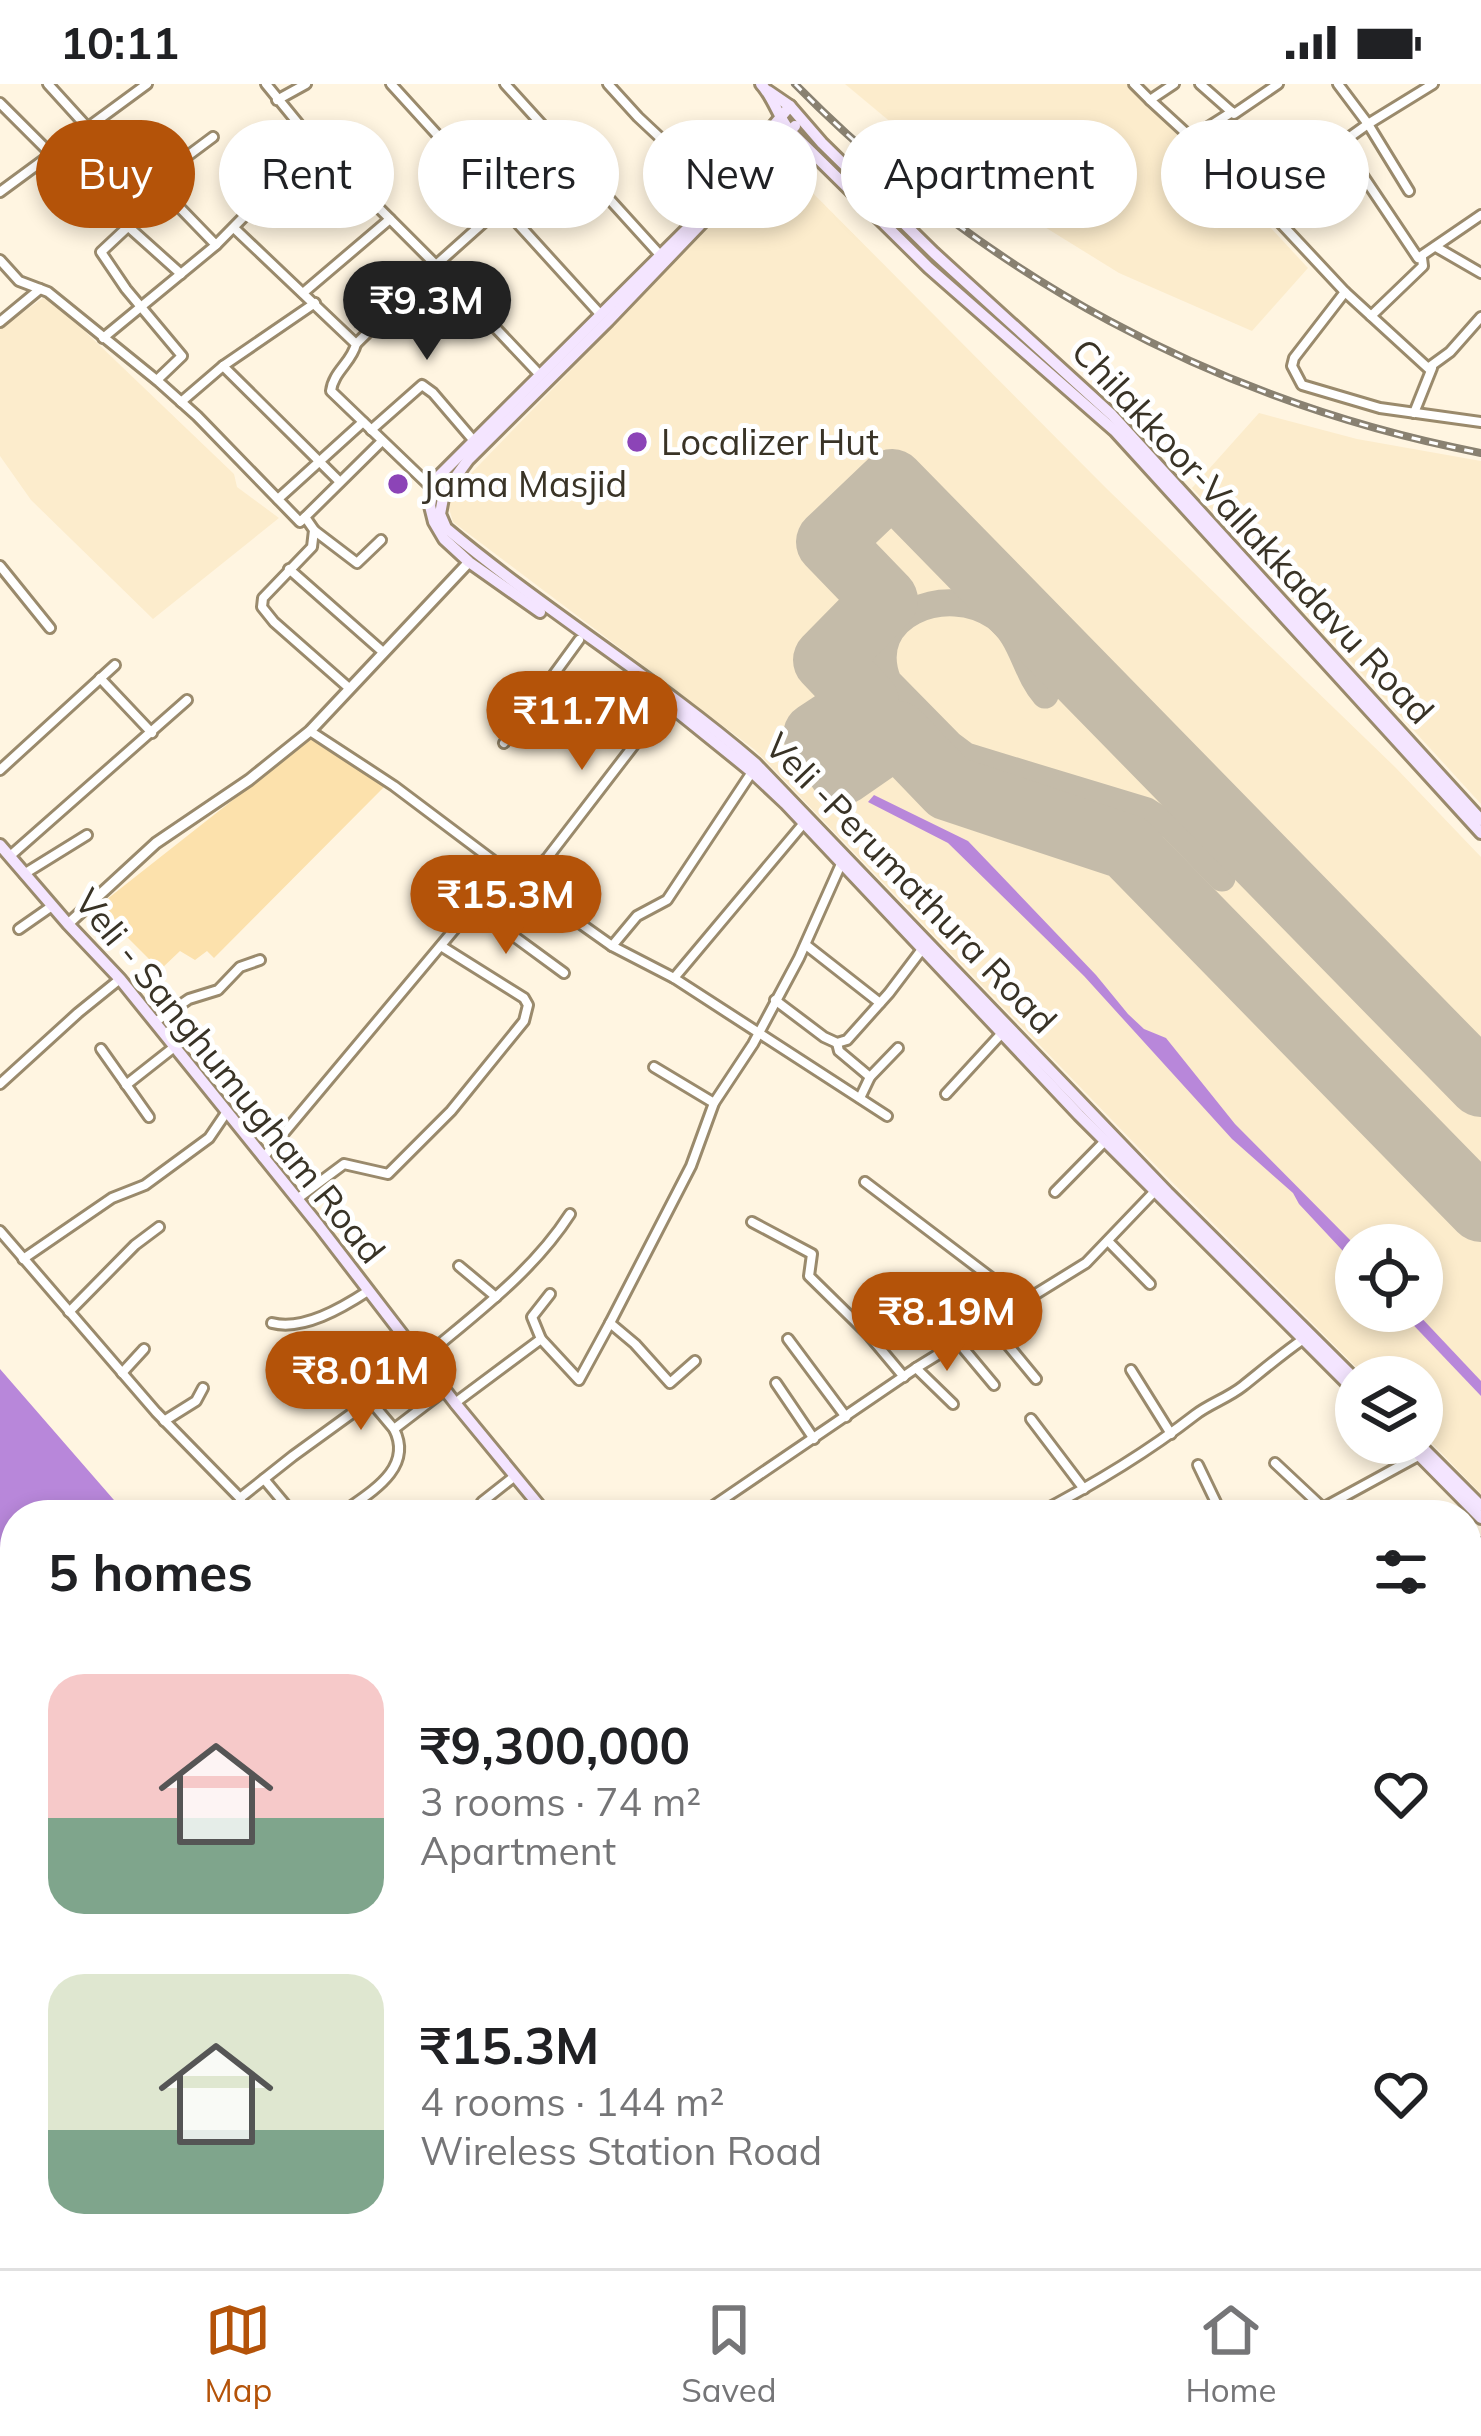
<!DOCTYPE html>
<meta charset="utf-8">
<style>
body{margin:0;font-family:Mulish,sans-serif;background:#f2f2f2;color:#202124;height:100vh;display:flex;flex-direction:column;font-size:45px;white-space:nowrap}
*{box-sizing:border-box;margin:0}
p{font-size:39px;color:#757577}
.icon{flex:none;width:66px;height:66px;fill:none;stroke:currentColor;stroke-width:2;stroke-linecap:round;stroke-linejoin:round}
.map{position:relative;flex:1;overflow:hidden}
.drawer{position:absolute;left:0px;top:1416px;width:1482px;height:768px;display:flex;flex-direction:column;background:#fff;border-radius:48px 48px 0 0;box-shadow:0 6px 18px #0003}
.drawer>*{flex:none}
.top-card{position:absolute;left:36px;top:36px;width:1410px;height:108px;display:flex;gap:24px}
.buttons{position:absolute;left:1335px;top:1140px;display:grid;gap:24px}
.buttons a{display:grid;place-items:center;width:108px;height:108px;border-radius:50%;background:#fff;box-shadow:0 6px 18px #0003;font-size:60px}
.price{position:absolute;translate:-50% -102px;padding:0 27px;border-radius:42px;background:#b45309;color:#fff;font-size:39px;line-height:78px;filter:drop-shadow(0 3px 6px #0008)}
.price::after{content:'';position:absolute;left:50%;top:72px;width:36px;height:27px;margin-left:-18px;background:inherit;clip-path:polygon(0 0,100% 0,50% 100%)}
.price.active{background:#222;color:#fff}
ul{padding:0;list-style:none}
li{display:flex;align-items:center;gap:36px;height:300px;padding:0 48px}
li span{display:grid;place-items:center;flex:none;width:336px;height:240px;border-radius:36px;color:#555}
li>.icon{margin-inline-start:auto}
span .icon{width:144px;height:144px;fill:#fffc;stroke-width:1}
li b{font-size:51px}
h2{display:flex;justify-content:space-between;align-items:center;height:144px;padding:0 48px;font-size:51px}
.pill{padding:0 42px;border-radius:54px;background:#fff;box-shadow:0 6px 18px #0003;font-size:42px;line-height:108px}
.pill.active{background:#b45309;color:#fff}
.status{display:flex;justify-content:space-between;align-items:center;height:84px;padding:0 60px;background:#fff;direction:ltr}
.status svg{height:33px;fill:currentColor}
.menu{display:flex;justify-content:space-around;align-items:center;height:168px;border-top:3px solid #e0e0e0;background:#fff;font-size:33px;color:#757577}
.menu a{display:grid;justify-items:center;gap:6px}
.menu .active{color:#b45309}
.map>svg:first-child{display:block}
</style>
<div class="status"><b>10:11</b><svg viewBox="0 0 49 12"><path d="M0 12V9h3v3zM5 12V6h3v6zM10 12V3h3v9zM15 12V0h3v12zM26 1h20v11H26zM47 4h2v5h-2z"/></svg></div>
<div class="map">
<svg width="1481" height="2184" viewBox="0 0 1481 2184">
<rect width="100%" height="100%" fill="#fff5e1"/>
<g fill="#fceccc" fill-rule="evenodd">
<path d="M845,0H1137L1308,184L1252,247L1119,189L935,75Z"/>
<path d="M780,76L1107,405L1395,683L1481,773V1410L1422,1349V1293H1366L1164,1090L755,666L453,438L448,421L451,410L747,104ZM1356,1161H1422V1227H1356Z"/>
<path d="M47,211L234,390L237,403L279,434L153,535L31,416L0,372V245Z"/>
<path d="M1259,329L1357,355L1481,377V720L1192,404Z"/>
</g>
<g fill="#fce1ac">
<path d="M313,653L384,703L214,874L207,867L195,876L180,867L160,886L97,823Z"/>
<path d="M1481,1700V1833L1467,1814V1717Z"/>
</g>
<g fill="#b887da">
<path d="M874,711L968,757L1096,891L1128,930L1144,945L1166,954L1235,1040L1356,1162V1181L1299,1120L1293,1109L1232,1055L1084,892L948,759L868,718Z"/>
<path d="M1400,1227H1415L1481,1297V1312Z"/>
<path d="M0,1285L127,1431H15V2169H782L795,2184H0Z"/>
</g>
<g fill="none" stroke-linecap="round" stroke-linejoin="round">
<path stroke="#c4bba9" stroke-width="27" d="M1045,611C1024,587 1023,553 996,533C947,498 862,531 888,597L950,660L966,672L1147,727L1172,743L1222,794"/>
<path stroke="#c4bba9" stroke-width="66" d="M1481,1000L892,398L829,458L885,516L826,576L866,618L816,651L842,688L897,650L949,704L1127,763L1481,1125"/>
<g stroke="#9a8a6c" stroke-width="14">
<g id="minor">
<path d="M48,0L88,44L154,97L216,161L315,60"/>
<path d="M266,0L315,60L436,181L540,291"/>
<path d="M391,0L601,231"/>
<path d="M505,0L661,172"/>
<path d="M608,0L638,33L718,108"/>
<path d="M1134,0L1150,16L1174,0"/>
<path d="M1200,0L1234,30L1278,0"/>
<path d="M1338,0L1368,40L1409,107"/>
<path d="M277,16L306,0"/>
<path d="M1150,16L1260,117L1345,208L1294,274L1292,282L1302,301L1380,324L1481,338"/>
<path d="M0,19L84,103L181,190"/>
<path d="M1191,54L1232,28"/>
<path d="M1341,59L1418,174L1481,131"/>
<path d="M154,97L213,53"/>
<path d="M0,108L147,0"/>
<path d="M1260,117L1368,40L1433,0"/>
<path d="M234,144L356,260C352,278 333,288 331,307L433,405"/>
<path d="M1436,163L1481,189"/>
<path d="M0,176L19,197L48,208L159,298L197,332L300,438L305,433L314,446L312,463L263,514L262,523L274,538L349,604"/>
<path d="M1345,208L1428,284L1450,268L1481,233"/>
<path d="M303,209L390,135"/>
<path d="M1371,232L1423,182L1422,174"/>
<path d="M0,238L40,205"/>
<path d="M103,254L216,161"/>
<path d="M356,260L436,181L502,122"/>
<path d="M223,282L339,397"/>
<path d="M157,296L182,272L126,205L101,168L165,108"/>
<path d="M181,318L223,282L315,219"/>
<path d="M1414,329L1432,284"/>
<path d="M371,346L422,301L433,309L474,357"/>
<path d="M278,415L363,338"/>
<path d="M301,437L381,358"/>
<path d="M315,447L357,479L381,456"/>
<path d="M0,482L50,544"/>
<path d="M289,485L383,568"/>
<path d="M100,594L152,649"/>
<path d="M310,647L394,702L523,799L548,773L667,618"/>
<path d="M504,659L579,556"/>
<path d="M0,686L115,581"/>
<path d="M10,772L187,616"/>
<path d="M24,790L87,751"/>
<path d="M523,799L612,862L674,894L887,1032"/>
<path d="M474,823L564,889"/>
<path d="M19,845L52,822"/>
<path d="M806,861L880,919"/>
<path d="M612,862L637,832L667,816L752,688"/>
<path d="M674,894L804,739"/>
<path d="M775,916L824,953L837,959L847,956L889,909L923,864"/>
<path d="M155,938L189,915L218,906L240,883L260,876"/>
<path d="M837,959L839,967L870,993"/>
<path d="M101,965L149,1033"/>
<path d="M654,983L714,1019"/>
<path d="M0,1000L78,929L120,895"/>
<path d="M126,1001L173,964"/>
<path d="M946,1010L1002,949"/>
<path d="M860,1014L870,993L898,964"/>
<path d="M263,1074L504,786"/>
<path d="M865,1098L1023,1218"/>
<path d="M1055,1108L1105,1057"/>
<path d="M297,1115L344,1080L388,1090L451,1027L524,937L528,921L524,914L441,862"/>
<path d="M752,1138L812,1170L809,1192L868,1250L904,1293"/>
<path d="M0,1147L156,1328L240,1414"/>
<path d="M1108,1157L1150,1200"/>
<path d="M23,1175L112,1114L145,1101L209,1054L226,1029"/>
<path d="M459,1182L496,1213"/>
<path d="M69,1228L135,1161L159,1143"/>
<path d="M989,1238L1036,1295"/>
<path d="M272,1239C303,1247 342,1224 368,1207"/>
<path d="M541,1255L532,1233L550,1210"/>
<path d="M788,1255L846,1333"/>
<path d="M958,1258L994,1301"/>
<path d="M422,1275C475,1230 532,1189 570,1130"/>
<path d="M695,1277L670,1299L635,1260L610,1239L691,1082L714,1019L753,960L799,874L841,780"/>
<path d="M916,1284L953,1320"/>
<path d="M1131,1286L1171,1350"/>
<path d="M122,1289L144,1265"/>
<path d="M776,1299L814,1355"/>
<path d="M455,1319L541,1255L579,1296L610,1239"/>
<path d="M1031,1335L1084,1405"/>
<path d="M164,1337L196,1317L203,1304"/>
<path d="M1275,1379L1323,1424"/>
<path d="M1198,1381L1222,1431"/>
<path d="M264,1395L294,1431"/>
<path d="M482,1418L515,1392"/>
<path d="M247,1431L240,1414L293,1372L362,1322L373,1320L394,1345L445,1306"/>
<path d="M339,1431C367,1410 415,1386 394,1345"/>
<path d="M700,1431L916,1284L1086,1179L1155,1107"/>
<path d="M1035,1431C1091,1402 1145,1370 1195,1331C1209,1320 1228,1314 1243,1302C1263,1286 1282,1270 1302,1256"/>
<path d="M1310,1431L1420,1371"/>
<path d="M1467,1474L1481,1459"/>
<path d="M1467,1541L1481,1556"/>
<path d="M1467,1577L1481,1560"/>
<path d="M1477,1852L1481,1856"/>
<path d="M1467,1965L1481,1990"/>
<path d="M895,2169L908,2184"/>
<path d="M1392,2169L1403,2184"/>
<path d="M1078,2184L1088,2176V2169"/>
<path d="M1241,2184L1259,2169"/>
<path d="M1296,2184L1309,2174"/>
</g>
</g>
<g stroke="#9a8a6c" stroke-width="15">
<path id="tertiary" d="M68,840L156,759L249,696L310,647L469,478"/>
</g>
<g stroke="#9a8a6c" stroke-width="16">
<g id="secondary">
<path d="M761,0C774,14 778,33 790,47L795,42"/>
<path d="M768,7L790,22L822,59L934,169L1112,331L1481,736"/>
<path d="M540,528L469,478L444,455L434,438L430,422L433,405L440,391L481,350L688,144L790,22"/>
<path d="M663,616L752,688L786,720L1079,1031L1356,1308"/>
<path d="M0,761L68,840L120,895L319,1142L455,1319L547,1431"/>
<path d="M1356,1296L1168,1109L755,679C657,595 545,527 446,444L440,430L444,409L468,376L608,237L790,47L929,184L1115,347L1481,749"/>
<path d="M1407,1359L1481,1434"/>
<path d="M1418,1359L1481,1422"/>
<path d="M1304,2169L1317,2184"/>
</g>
</g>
<use href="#minor" stroke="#fff" stroke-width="8"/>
<use href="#tertiary" stroke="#fff" stroke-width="9"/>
<use href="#secondary" stroke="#f4e5ff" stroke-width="10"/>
<g stroke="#898171" stroke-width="8">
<path id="rail" d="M795,0C983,191 1217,318 1481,369"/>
</g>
<use href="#rail" stroke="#fff" stroke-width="3" stroke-dasharray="9" stroke-linecap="butt"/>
</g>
<g fill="#8c44b7" stroke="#fff" stroke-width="4.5">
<circle cx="637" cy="358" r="12"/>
<circle cx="398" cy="400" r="12"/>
</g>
<g text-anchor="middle" stroke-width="10" stroke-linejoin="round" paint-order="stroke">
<g font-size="36" fill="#393326" stroke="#fff" text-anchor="start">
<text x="661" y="371">Localizer Hut</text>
<text x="422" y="413">Jama Masjid</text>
</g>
<g font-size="36" fill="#393326" stroke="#fff">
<text transform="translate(1253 447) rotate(47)" y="13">Chilakkoor-Vallakkadavu Road</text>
<text transform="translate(911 799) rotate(46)" y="13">Veli -Perumathura Road</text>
<text transform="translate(230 992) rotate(51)" y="13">Veli - Sanghumugham Road</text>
</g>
</g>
</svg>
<div class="buttons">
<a><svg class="icon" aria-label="locate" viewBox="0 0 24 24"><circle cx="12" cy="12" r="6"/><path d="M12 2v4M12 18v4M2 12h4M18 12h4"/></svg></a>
<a><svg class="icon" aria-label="layers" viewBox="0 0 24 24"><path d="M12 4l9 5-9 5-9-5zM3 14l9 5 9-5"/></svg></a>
</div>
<b class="price active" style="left:427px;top:279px">₹9.3M</b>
<b class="price" style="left:582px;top:689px">₹11.7M</b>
<b class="price" style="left:506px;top:873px">₹15.3M</b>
<b class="price" style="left:947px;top:1290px">₹8.19M</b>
<b class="price" style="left:361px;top:1349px">₹8.01M</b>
<div class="top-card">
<a class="pill active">Buy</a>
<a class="pill">Rent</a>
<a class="pill">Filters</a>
<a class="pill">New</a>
<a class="pill">Apartment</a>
<a class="pill">House</a>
</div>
<section class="drawer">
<h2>5 homes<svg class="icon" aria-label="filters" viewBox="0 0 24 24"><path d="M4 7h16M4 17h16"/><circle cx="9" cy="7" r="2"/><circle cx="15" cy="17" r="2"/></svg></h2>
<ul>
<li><span style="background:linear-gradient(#f6c9c9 60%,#7fa58c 0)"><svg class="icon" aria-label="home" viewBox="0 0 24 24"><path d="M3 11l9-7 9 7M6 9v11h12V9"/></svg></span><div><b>₹9,300,000</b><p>3 rooms · 74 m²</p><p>Apartment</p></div><svg class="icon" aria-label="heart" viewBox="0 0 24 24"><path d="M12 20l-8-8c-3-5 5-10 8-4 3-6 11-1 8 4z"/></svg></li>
<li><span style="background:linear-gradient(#dfe7d0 65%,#7fa58c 0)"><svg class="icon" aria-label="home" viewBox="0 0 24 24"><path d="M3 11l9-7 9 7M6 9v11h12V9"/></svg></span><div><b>₹15.3M</b><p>4 rooms · 144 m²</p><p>Wireless Station Road</p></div><svg class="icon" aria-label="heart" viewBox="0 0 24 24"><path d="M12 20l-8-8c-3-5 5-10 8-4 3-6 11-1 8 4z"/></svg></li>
</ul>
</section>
</div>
<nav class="menu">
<a class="active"><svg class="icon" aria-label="map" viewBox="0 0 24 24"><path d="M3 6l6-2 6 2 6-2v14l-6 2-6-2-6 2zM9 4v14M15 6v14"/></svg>Map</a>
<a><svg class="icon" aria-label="saved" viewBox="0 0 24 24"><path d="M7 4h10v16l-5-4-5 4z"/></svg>Saved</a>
<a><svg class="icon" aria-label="home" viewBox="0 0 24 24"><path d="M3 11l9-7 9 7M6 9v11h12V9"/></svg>Home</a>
</nav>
